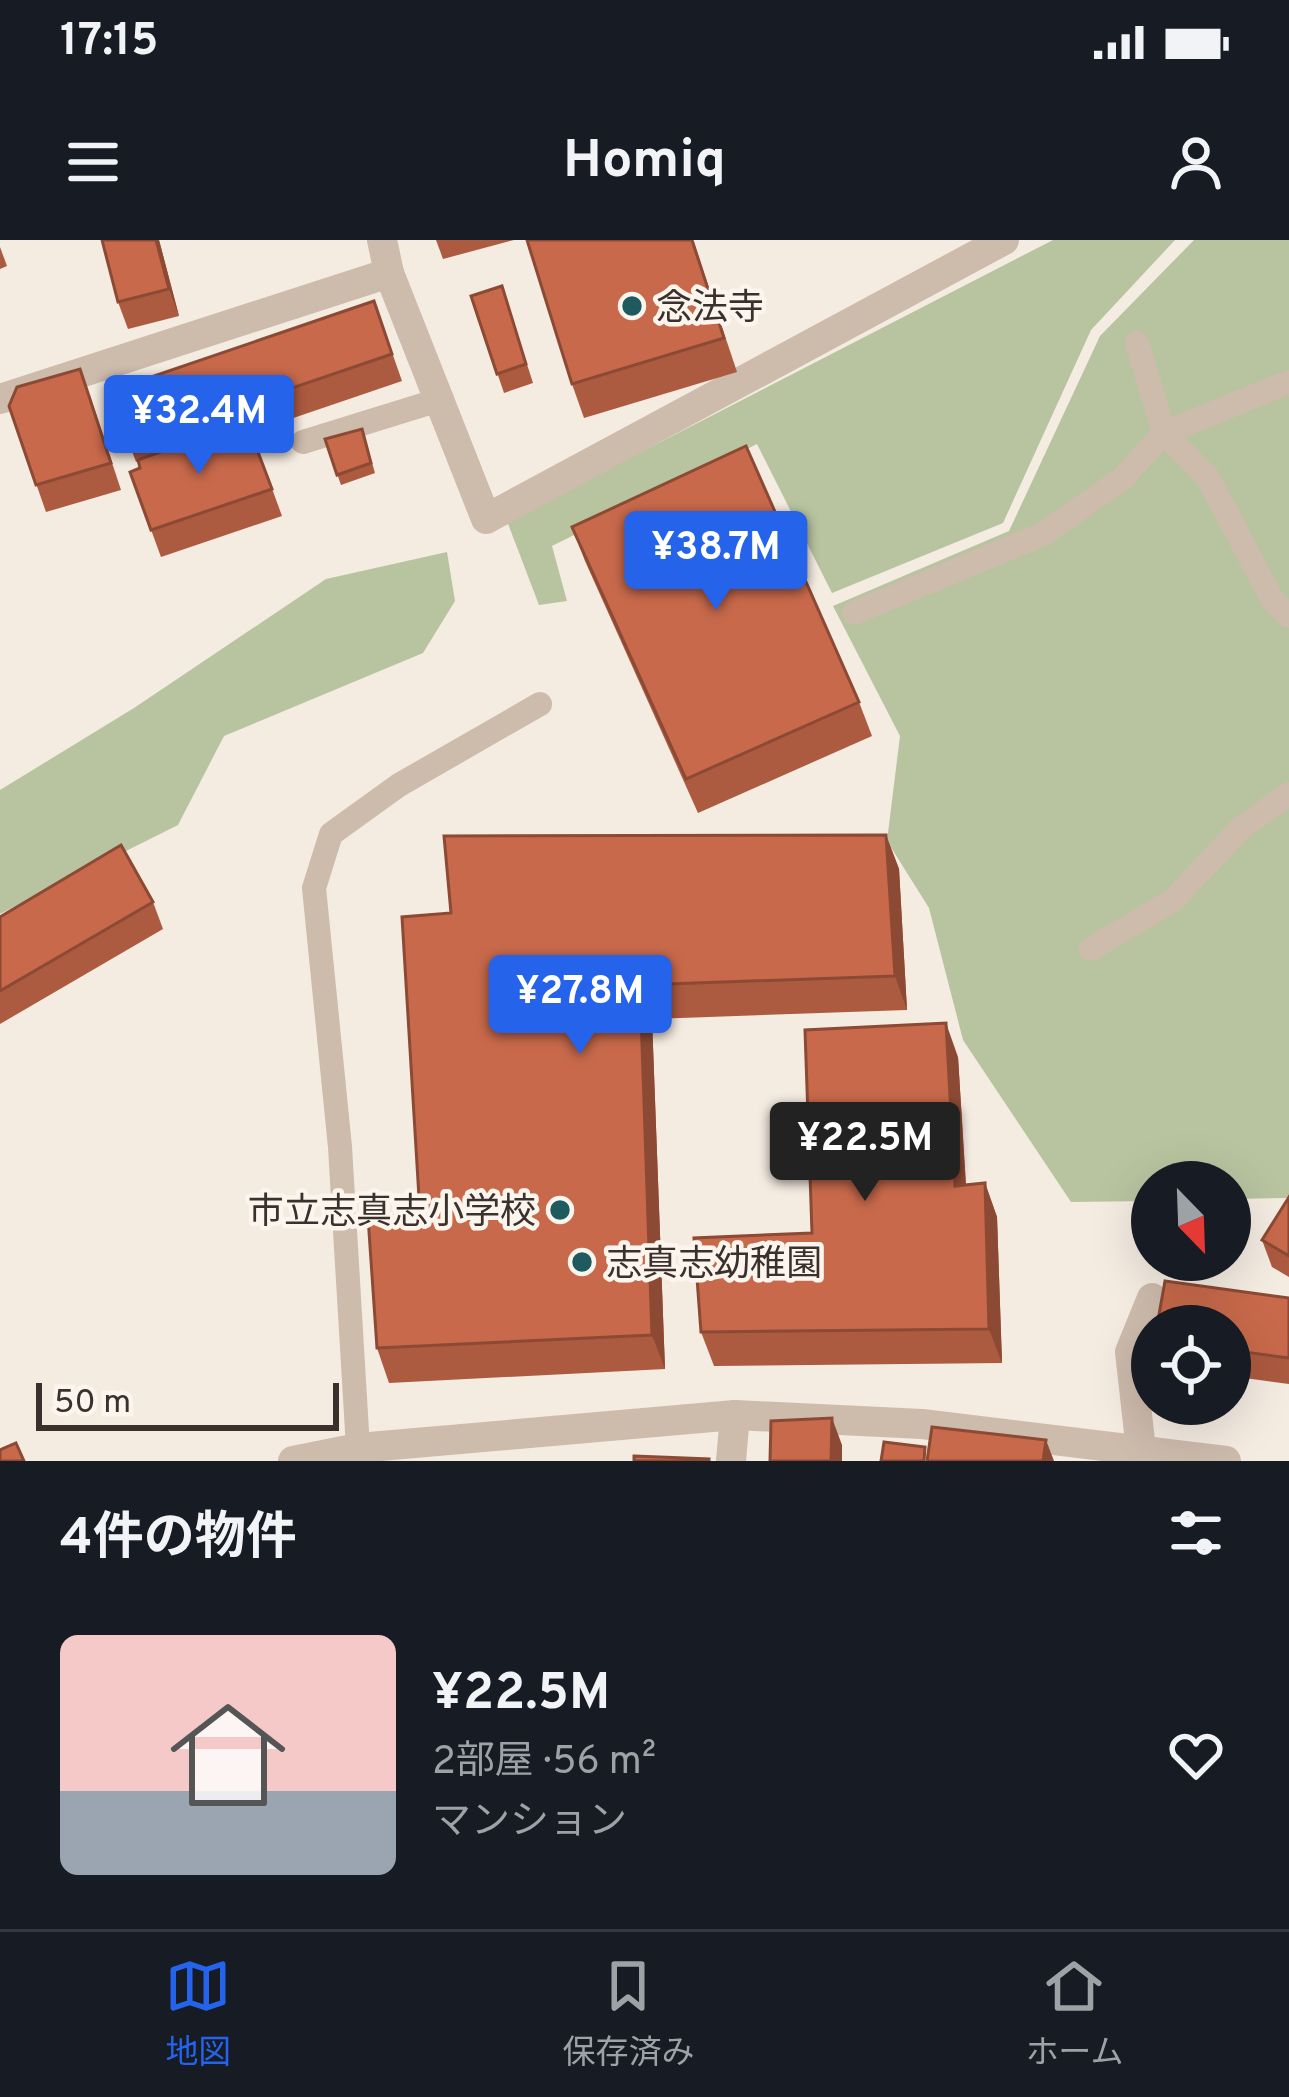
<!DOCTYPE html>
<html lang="ja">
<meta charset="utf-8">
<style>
body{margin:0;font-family:Overpass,"Noto Sans JP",sans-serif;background:#20242c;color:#f1f3f6;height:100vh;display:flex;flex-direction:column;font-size:45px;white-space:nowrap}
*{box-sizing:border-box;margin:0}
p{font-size:39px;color:#9ea1a6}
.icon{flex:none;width:66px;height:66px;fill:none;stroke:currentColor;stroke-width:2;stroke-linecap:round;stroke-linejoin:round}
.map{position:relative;height:1221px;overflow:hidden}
.sheet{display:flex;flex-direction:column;background:#171b24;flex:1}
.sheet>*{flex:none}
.needle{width:78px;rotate:157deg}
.fabs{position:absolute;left:1131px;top:921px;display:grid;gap:24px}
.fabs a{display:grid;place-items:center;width:120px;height:120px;border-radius:50%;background:#171b24;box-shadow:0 12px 48px #0002;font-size:60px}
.scale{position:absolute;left:36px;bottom:30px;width:303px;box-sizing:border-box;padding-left:12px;border:6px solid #3b302b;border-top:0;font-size:33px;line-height:42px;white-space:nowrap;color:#3b302b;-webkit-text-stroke:9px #fbf5ee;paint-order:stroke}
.price{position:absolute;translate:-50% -102px;padding:0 27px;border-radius:12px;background:#2563eb;color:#fff;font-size:39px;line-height:78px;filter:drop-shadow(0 3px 6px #0008)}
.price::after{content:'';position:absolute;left:50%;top:72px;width:36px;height:27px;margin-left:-18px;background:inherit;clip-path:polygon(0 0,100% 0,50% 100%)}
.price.current{background:#222;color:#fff}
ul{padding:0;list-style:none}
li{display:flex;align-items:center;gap:36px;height:300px;padding:0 60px}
li span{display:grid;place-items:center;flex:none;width:336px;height:240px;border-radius:18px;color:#555}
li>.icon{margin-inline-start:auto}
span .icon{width:144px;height:144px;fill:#fffc;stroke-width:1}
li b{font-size:51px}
h2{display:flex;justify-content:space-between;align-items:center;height:144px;padding:0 60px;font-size:51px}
.status{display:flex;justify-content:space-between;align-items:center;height:84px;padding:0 60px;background:#171b24;direction:ltr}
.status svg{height:33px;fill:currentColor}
header{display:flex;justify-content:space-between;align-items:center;height:156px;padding:0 60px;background:#171b24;font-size:54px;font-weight:700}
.tab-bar{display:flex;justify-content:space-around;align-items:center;height:168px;border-top:3px solid #363941;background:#171b24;font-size:33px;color:#9ea1a6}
.tab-bar a{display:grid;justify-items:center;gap:6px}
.tab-bar .current{color:#2563eb}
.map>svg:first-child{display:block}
</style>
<div class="status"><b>17:15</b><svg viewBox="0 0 49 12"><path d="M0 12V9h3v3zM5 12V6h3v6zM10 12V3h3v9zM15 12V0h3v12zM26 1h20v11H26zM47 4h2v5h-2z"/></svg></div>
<header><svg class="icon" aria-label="menu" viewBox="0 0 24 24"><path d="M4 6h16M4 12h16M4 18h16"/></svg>Homiq<svg class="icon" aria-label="person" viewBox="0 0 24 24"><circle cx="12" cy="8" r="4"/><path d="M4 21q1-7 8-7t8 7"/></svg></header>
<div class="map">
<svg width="1289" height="1221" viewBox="0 0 1289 1221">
<rect width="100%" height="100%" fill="#f4ebe1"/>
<g fill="#b8c4a0">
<path d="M1053,0H1175L1091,90L1003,283L832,353L757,204L552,306L567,361L539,365L507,281Z"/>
<path d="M1194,0H1289V958L1230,959V942H1152V961L1071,962L963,800L929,668L887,601L900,496L833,366L1009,291L1100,96Z"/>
<path d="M447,312L455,361L423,413L224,496L178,585L0,674V550L134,468L326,339Z"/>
</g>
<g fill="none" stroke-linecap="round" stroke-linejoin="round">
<g stroke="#cdbbac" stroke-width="24">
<path d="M1137,103L1164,193L1208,238L1273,361L1289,376"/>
<path d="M303,202L442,159"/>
<path d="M854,373L1041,295L1121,240L1164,193L1289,142"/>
<path d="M1091,709L1173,660L1241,588L1289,554"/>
<path d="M358,1208L340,907L314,648L331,594L399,545L540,464"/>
</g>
<g stroke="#cdbbac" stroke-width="30">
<path d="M389,33L486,279L1004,0"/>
<path d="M0,159L389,33L382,0"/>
<path d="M1141,1210L1130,1112L1152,1058"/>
<path d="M293,1221L358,1208L735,1175L922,1184L1226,1221"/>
<path d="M731,1221L735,1175"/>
</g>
</g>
<g fill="#ac5a40">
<path d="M159,0L179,76L128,89L118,62Z"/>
<path d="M436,0H514L443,19Z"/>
<path d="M693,0L737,132L584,178L572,144Z"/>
<path d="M0,7L7,26L0,29Z"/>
<path d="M502,46L533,143L504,153L471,56Z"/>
<path d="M374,61L402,141L261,189L263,199L255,202L282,276L161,317L130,232L140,228L139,221L136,222L110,151Z"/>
<path d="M90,156L121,250L46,272L9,166Z"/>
<path d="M365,198L375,233L341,245L325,199Z"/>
<path d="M572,287L859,462L872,496L698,573L585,321Z"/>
<path d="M886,595L899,629L907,770L652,779L665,1129L389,1143L377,1108L420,974L451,673Z"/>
<path d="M153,662L163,689L0,784V677Z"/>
<path d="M958,817L966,945L985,943L997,977L1002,1123L714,1126L701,1092L812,993Z"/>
<path d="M1289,957V1037L1272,1027L1262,1000Z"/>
<path d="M1289,1058V1144L1230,1136V1086Z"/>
<path d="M1152,1092V1142L1146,1124Z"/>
</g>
<g fill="#8c4a34">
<path d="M156,0H159L179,76L169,49Z"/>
<path d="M886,595L899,629L907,770L895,736Z"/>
<path d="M640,745L652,779L665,1129L652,1095Z"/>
<path d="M946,783L958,817L968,980L955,946Z"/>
<path d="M985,943L997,977L1002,1123L989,1089Z"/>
<path d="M832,1178L842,1205V1221H831Z"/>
<path d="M1046,1200L1054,1221H1043Z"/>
</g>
<g fill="#c8694b" stroke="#8c4a34" stroke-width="3">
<path d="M102,0H156L169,49L118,62Z"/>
<path d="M527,0H692L724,98L572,144Z"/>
<path d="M502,46L526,124L497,134L471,56Z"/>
<path d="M374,61L392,114L251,162L254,172L212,186L208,176L143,199L138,190L126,195L110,151Z"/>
<path d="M80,129L111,223L36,245L9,166L17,147Z"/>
<path d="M229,187L238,194L250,191L272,249L151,290L130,232L140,228L138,220Z"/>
<path d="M362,189L371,223L337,235L325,199Z"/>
<path d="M746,206L859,462L686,539L572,287Z"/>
<path d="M886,595L895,736L640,745L652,1095L377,1108L368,977L420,974L402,677L451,673L444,596Z"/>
<path d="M121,605L153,662L0,751V677Z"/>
<path d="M946,783L955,946L985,943L989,1089L701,1092L694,998L812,993L805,790Z"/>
<path d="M1289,957V1016L1262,1000Z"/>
<path d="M1165,1041L1289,1058V1118L1230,1110V1086H1157Z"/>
<path d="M1147,1092H1152V1124H1146Z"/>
<path d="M832,1178L831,1221H770L771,1181Z"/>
<path d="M932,1187L1046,1200L1043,1221H927Z"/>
<path d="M884,1202L925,1207L924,1221H881Z"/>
<path d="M16,1203L24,1221H0V1210Z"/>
<path d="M634,1216L709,1219V1221H634Z"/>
</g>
<g fill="#1f5a5e" stroke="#fbf5ee" stroke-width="4.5">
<circle cx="632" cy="66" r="12"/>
<circle cx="560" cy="970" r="12"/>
<circle cx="582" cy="1022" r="12"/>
</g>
<g text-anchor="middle" stroke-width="9" stroke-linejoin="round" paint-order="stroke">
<g font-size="36" fill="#3b302b" stroke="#fbf5ee" text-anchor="start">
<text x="656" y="79">念法寺</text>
<text x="536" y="983" text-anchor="end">市立志真志小学校</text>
<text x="606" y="1035">志真志幼稚園</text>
</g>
</g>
</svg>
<div class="fabs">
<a><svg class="needle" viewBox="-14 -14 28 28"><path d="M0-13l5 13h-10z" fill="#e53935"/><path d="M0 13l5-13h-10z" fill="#9ea1a6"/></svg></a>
<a><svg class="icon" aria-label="locate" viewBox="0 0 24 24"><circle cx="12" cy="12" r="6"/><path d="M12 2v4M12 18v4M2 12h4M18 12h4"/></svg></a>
</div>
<div class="scale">50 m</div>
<b class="price" style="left:199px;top:237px">¥32.4M</b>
<b class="price" style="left:716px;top:373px">¥38.7M</b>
<b class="price" style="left:580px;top:817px">¥27.8M</b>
<b class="price current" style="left:865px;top:964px">¥22.5M</b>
</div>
<section class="sheet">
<h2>4件の物件<svg class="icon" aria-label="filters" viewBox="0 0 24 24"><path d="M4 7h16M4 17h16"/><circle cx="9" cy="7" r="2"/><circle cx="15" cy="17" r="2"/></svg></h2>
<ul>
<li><span style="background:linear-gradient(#f6c9c9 65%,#9aa5b1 0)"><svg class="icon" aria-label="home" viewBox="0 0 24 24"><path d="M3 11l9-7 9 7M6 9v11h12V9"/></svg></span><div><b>¥22.5M</b><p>2部屋 · 56 m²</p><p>マンション</p></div><svg class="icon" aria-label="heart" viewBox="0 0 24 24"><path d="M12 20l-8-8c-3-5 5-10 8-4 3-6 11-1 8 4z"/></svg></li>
</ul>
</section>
<nav class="tab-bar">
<a class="current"><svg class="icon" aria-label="map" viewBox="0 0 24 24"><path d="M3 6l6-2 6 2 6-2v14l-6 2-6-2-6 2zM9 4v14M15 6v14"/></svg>地図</a>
<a><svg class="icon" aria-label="saved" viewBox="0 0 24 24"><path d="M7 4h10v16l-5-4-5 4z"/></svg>保存済み</a>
<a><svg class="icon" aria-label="home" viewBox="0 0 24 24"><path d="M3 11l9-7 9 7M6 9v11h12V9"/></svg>ホーム</a>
</nav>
